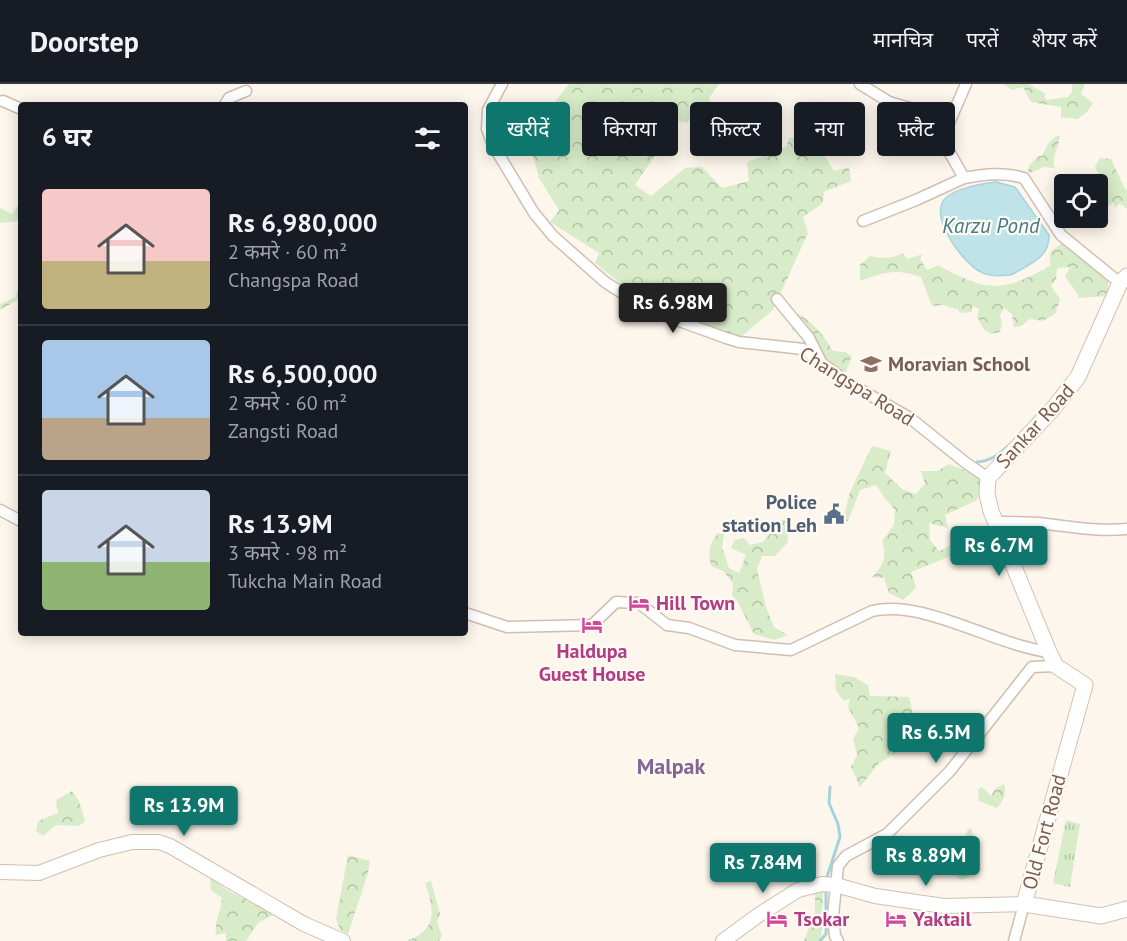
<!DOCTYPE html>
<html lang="hi">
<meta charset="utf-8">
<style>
body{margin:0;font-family:"PT Sans","Noto Sans Devanagari",sans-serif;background:#242831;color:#f1f3f6;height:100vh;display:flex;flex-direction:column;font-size:22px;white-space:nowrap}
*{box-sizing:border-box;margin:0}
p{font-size:20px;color:#9ea1a6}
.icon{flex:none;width:33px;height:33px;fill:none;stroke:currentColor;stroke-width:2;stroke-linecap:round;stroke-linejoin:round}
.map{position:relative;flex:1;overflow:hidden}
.panel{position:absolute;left:18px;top:18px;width:450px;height:534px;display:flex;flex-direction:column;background:#171b24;border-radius:6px;box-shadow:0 3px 15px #0003}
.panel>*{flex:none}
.hud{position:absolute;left:486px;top:18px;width:550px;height:54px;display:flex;gap:12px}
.fabs{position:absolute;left:1054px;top:90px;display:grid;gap:12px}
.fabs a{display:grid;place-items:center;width:54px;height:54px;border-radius:6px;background:#171b24;box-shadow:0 3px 15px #0003;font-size:30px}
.price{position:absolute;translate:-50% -51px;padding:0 14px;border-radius:6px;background:#0f766e;color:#fff;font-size:20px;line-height:39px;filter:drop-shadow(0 2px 3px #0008)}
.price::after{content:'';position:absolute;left:50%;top:36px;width:18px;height:14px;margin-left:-9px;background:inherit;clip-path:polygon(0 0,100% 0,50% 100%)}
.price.on{background:#222;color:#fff}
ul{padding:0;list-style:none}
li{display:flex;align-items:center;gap:18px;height:150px;padding:0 24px}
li+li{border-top:2px solid #363941}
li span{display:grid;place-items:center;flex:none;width:168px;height:120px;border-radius:6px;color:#555}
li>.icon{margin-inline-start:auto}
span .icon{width:72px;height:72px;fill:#fffc;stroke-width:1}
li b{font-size:26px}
h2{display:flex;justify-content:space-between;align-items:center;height:72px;padding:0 24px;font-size:26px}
.pill{padding:0 21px;border-radius:6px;background:#171b24;box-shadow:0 3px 15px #0003;font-size:21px;line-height:54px}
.pill.on{background:#0f766e;color:#fff}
header{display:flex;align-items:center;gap:36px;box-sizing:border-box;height:84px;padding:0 30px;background:#171b24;border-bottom:2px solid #363941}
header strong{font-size:28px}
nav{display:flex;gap:33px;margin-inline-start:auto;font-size:21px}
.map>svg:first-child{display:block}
</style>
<header>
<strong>Doorstep</strong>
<nav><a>मानचित्र</a><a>परतें</a><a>शेयर करें</a></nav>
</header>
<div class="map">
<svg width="1127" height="857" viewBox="0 0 1127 857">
<defs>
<pattern id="grass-tufts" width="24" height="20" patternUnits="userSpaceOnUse" patternTransform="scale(1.5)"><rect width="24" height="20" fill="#d8ecc9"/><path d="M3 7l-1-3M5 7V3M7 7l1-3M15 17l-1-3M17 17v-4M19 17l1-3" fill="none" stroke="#b4c2a5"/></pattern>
<pattern id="forest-crowns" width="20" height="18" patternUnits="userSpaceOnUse" patternTransform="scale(1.5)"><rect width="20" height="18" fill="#d8ecc9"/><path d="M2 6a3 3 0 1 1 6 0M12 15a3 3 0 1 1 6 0" fill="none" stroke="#b4c2a5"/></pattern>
</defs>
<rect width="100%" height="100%" fill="#fdf6ec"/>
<path fill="url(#grass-tufts)" d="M1066,736L1080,740L1070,803L1053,799Z"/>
<g fill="url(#forest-crowns)">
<path d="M569,0H719L709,14L711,23L738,43L730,56L696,29L687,39L658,33L639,51L656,70L635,101L651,112L685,84L702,83L722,104L749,97L747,78L786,63L789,54H806L812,48L811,28L815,17L830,20L828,31L822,40L824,71L834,87L849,83L851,97L824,108L823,119L803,133L808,149L773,226L741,253L646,220L595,179L599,169L550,138L559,126L539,94L528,53Z"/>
<path d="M1003,0H1028L1046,10L1044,13L1047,16L1068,13L1072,8V0H1085L1081,10L1093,19L1086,29L1077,35L1061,33V23L1031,18L1023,3L1012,6Z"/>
<path d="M1056,52H1060C1058,65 1053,69 1054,84L1044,83L1030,89L1028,87L1029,82L1038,72H1042L1048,60Z"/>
<path d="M1100,74L1111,75L1125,105H1127V125L1120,119L1115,124L1114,119L1098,126V115L1102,111L1101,98L1095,82Z"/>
<path d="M21,117V138L19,137L0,139V124L12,130Z"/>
<path d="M1065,132V134H1084L1064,144L1060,140L1059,134Z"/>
<path d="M1062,159L1100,187L1108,197L1109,212L1078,214V210L1065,193L1070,183L1057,184L1056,195L1051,202L1060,215L1056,229L1043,237L1030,235L1021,242L1014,243L1012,230L1004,224L1000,231L1002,239L1000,248L991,250L984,246L977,233L979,225L972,222V228L959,229V226L943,221L932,222L921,193C895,184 885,188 860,197V181L870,172C881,174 892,176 902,169L907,175L923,170L920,175L927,186L938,181C986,208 1002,209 1050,182V168Z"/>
<path d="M20,194L21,214L0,226V220L16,213Z"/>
<path d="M790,226C808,232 824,251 833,267L845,268L852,272L845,290C829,281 808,274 805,253L792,246Z"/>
<path d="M872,362L891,367L885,389L902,405L916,410L925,400L921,387H937L949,380L977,391L983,399L977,416L945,431L948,444L929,439L930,456L939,467L962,456L961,468L911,488L916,504L903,516L889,509L884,494L872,493C884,481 887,473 882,457L894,441L895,426L884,413L876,401L860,406L848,437L843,436L850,408Z"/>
<path d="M783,435L788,440V458L775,472H762L757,485L766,523L774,543L788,551L774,556L754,550L737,517L732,512L733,499L723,487L711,482C708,469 709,460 718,449L724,450L722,463L729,484L739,489L746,471L731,464L735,456L744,454L750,461L763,458Z"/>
<path d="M835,590L854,593L868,601L870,612L909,613L915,639L888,637L890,657L896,669L879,679L860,703L851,683L857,671L853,655L859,644L848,623L850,614L844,617L836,607Z"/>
<path d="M1004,700C1007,710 1003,717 997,724L979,717L978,706L982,703L991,712L995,705Z"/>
<path d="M72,707L79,717L85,737L79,742L56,741L43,752L36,747L38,737L58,729L56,716Z"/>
<path d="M971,744L973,751L963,779L964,783L969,787V793L962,796L957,794L953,780H945L943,771L929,777L924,774L912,776L909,771L907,774L896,770L890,762L894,755L899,756L900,762L912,759L914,765L917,762L924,769V766H934L932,762L938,756L945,765L947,760L955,759L954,766L958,770L968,745Z"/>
<path d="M348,771L370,777L368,789L348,850L340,846L336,835Z"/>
<path d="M210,793L227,806L266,826L273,827L275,830L258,839L246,857H226V849L216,851C214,836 221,829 222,814L211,806Z"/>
<path d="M431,797L440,830L437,838L442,851L439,857H407C439,844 434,826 425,799Z"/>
<path d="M817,804L823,807L821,857H804L815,828V807Z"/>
</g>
<path fill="#bfe3e8" stroke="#a5d3da" stroke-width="1.5" d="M996,98L1015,103L1049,151C1050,174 1028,181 1011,191C1000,192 988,193 979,187C963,178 930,135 944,116C953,104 982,100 996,98Z"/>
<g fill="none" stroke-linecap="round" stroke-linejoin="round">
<g stroke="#a5d3da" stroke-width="3">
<path d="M977,378C991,377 998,371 1008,362"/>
<path d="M826,796L840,753L838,740L829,719L830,703"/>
<path d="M820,857L826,850V806"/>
</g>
<g stroke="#d1beb0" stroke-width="13">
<g id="minor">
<path d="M502,0L488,26L487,45L493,61L534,129L553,152L605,198L649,226L726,254L739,258L803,265L847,298L910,334L966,379L988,394"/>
<path d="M860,0L889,18L917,26L942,55"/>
<path d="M966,0L942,55L964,94C986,90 1003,88 1024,94L1061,151L1120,199"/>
<path d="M3,17L21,25"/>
<path d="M225,21L229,14L246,7"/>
<path d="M863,137L916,116L964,94"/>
<path d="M777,215L809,254L820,276"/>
<path d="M0,426L21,437"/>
<path d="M995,438C1009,438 1023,438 1038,439C1069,442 1095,448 1127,445"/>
<path d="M465,529L507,543L592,541L616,518L639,519L667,541L689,544L735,561L791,566L872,527C924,515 994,561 1049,568"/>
<path d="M838,857L835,852L833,832L838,782L846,772L887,750L950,687L1032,583L1056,582"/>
<path d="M1014,857L1024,820"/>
</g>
</g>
<g stroke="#d1beb0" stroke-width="16">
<g id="tertiary">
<path d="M0,788L39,789L99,766L132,758H159L170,762L304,840L343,857"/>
<path d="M723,857L760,830L798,806L822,800L836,801L875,812L944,822L1024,820"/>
</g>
</g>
<g stroke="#d6c0b0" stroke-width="17">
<path id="secondary" d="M1127,192L1120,199L1078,293L1052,326L988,394L987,410L991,427L1049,568L1056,582L1085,601L1024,820L1101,832L1127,825"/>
</g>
<use href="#minor" stroke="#fff" stroke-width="10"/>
<use href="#tertiary" stroke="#fff" stroke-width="14"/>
<use href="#secondary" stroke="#fff" stroke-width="15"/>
</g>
<defs>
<g id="school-bare" transform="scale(1.62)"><path d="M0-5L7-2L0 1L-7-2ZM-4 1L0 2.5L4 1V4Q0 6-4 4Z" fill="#8d6e63" stroke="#fffaf3" stroke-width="2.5" paint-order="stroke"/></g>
<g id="civic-bare" transform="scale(1.62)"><path d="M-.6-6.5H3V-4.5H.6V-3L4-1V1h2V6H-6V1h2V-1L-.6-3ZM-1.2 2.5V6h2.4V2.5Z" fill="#5c6f8a" stroke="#fffaf3" stroke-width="2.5" paint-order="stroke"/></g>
<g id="hotel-bare" transform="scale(1.62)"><path d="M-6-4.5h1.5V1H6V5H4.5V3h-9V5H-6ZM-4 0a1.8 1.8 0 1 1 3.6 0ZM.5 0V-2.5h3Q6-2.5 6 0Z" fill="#d1479c" stroke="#fffaf3" stroke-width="2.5" paint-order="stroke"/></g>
</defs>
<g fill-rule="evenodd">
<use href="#school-bare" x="871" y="280"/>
<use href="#civic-bare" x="834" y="430"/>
<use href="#hotel-bare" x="639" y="519"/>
<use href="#hotel-bare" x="592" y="541"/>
<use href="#hotel-bare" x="777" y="835"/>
<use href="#hotel-bare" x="896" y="835"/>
</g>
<g text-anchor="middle" stroke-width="4.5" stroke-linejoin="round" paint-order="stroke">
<g font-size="20" font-weight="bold" fill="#785e54" stroke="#fffaf3" text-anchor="start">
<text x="888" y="287">Moravian School</text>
</g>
<g font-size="20" fill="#7a5c4d" stroke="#fffaf3">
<text transform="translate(857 302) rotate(32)" y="7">Changspa Road</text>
<text transform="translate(1035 342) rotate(-48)" y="7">Sankar Road</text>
<text transform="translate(1044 748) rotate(-75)" y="7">Old Fort Road</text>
</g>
<g font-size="20" font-weight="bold" fill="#4e5e75" stroke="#fffaf3" text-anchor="end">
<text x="817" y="425">Police<tspan x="817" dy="23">station Leh</tspan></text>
</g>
<g font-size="20" font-weight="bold" fill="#b23c85" stroke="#fffaf3" text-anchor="start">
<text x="656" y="526">Hill Town</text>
<text x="592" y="574" text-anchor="middle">Haldupa<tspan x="592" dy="23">Guest House</tspan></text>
<text x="794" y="842">Tsokar</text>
<text x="913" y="842">Yaktail</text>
</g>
<g font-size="21" font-style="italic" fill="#437c86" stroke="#fffaf3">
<text x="991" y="149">Karzu Pond</text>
</g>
<g font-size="22" font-weight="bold" fill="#846695" stroke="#fffaf3">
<text x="671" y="690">Malpak</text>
</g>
</g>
</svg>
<div class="fabs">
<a><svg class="icon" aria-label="locate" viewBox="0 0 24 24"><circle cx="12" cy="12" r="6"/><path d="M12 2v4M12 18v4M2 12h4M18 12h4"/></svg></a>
</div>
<b class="price on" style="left:673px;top:250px">Rs 6.98M</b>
<b class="price" style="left:999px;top:493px">Rs 6.7M</b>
<b class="price" style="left:936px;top:680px">Rs 6.5M</b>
<b class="price" style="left:184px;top:753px">Rs 13.9M</b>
<b class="price" style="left:926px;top:803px">Rs 8.89M</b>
<b class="price" style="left:763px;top:810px">Rs 7.84M</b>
<div class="hud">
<a class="pill on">खरीदें</a>
<a class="pill">किराया</a>
<a class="pill">फ़िल्टर</a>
<a class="pill">नया</a>
<a class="pill">फ़्लैट</a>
</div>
<section class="panel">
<h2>6 घर<svg class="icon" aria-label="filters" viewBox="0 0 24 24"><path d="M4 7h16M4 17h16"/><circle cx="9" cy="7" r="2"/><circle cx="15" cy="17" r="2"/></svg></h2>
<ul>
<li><span style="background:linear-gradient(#f6c9c9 60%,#c2b280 0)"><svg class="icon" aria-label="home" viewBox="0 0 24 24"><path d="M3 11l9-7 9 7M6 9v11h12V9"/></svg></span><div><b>Rs 6,980,000</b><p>2 कमरे · 60 m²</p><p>Changspa Road</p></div></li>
<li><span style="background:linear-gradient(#a9c7e8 65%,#b9a48a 0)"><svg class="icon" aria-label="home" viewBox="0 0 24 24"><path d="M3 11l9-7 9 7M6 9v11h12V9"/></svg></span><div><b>Rs 6,500,000</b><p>2 कमरे · 60 m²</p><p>Zangsti Road</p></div></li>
<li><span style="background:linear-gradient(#c9d6e8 60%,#8fb573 0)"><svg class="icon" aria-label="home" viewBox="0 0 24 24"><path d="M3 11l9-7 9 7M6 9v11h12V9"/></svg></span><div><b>Rs 13.9M</b><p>3 कमरे · 98 m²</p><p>Tukcha Main Road</p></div></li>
</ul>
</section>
</div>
